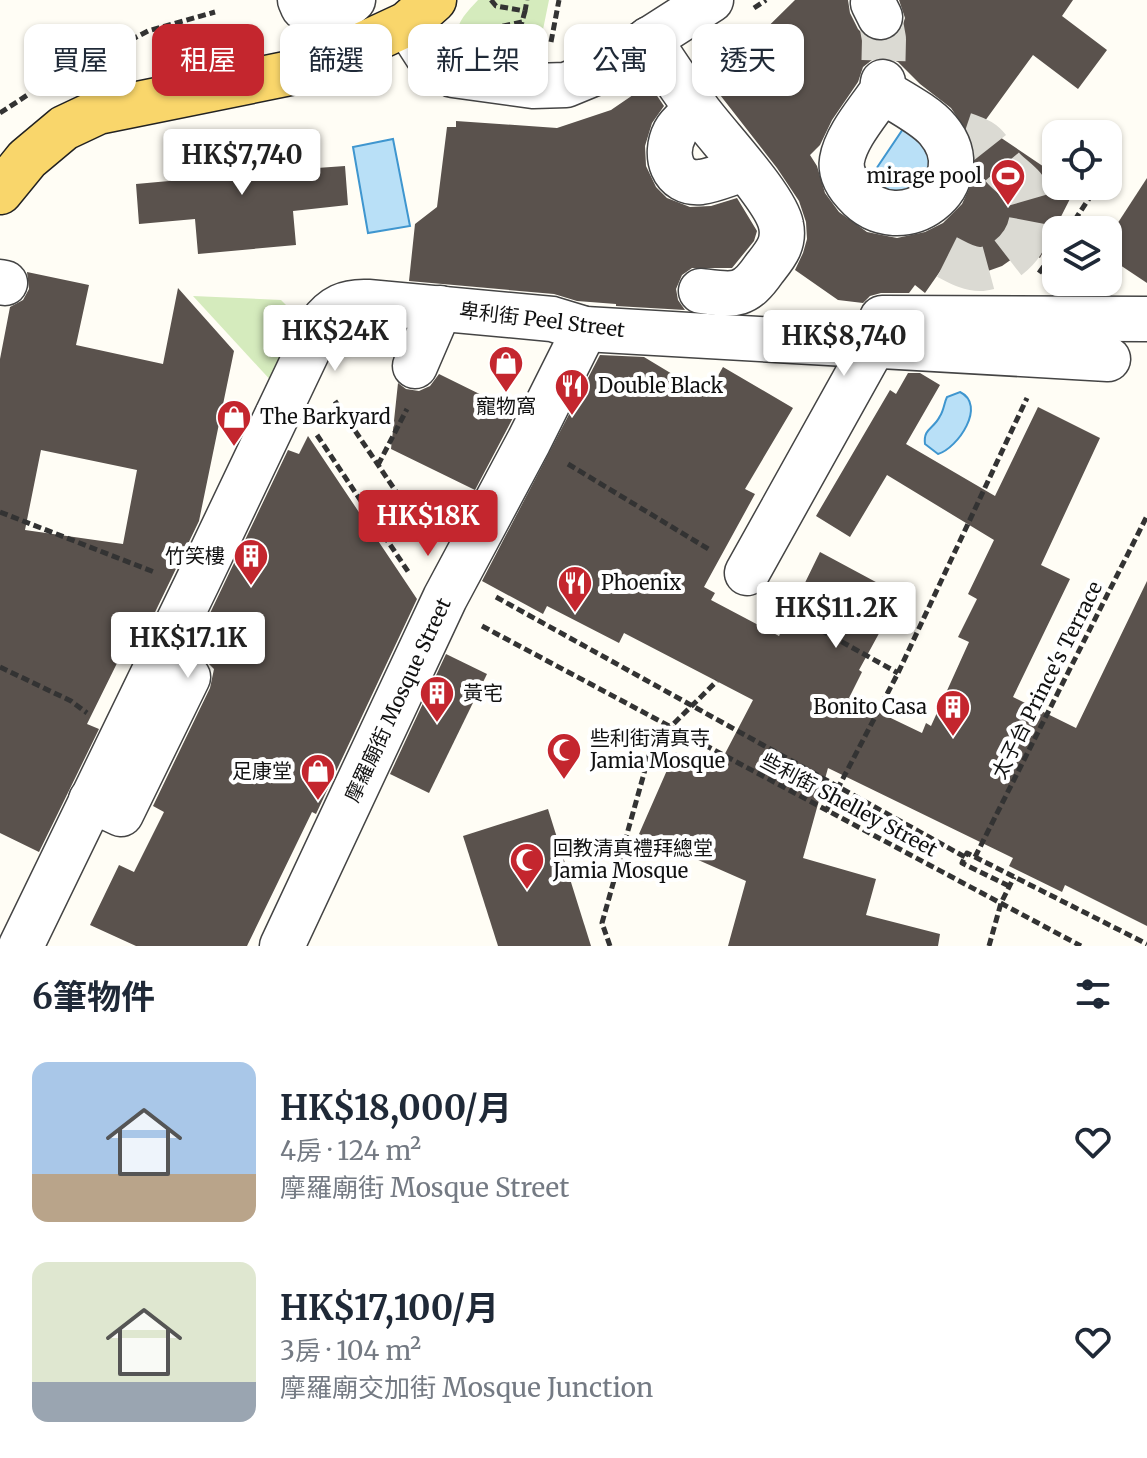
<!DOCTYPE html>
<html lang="zh-TW">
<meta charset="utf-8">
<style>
body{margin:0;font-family:Merriweather,"Noto Sans TC",serif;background:#f2f2f3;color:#1f2937;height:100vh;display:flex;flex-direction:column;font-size:30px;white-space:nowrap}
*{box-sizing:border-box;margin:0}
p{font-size:26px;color:#747a83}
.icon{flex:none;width:44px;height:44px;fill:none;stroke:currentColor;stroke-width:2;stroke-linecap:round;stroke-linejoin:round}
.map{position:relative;height:946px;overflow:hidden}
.drawer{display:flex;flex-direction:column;background:#fff;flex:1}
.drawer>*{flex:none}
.banner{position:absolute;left:24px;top:24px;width:1100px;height:72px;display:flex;gap:16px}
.controls{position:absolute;left:1042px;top:120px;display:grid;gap:16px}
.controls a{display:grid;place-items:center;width:80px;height:80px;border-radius:16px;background:#fff;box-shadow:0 2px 6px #0004;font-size:40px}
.price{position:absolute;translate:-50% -68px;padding:0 18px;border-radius:8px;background:#fff;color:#222;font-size:26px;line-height:52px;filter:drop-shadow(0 2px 4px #0008)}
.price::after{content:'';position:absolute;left:50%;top:48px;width:24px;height:18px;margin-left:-12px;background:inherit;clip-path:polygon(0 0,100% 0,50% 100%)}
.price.current{background:#c4262e;color:#fff}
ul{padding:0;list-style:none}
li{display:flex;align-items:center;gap:24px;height:200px;padding:0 32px}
li span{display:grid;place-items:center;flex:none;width:224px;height:160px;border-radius:16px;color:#555}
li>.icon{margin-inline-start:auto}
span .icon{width:96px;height:96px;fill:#fffc;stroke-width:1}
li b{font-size:34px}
h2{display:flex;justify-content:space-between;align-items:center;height:96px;padding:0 32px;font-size:34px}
.chip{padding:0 28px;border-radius:16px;background:#fff;box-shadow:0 2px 6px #0004;font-size:28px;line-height:72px}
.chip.current{background:#c4262e;color:#fff}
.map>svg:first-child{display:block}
</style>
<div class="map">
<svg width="1147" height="946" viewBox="0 0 1147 946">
<rect width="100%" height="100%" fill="#fffdf5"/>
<g fill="#d5ebbd">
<path d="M478,0H549L536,64L464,50C448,31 463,16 478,0Z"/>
<path d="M193,296L281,300L291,310L298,344L275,385Z"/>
</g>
<g fill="#b9e0f7" stroke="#3f96cf" stroke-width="2">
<path d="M903,129C926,137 930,149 930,172L913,192L883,190L870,178Z"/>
<path d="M393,139L410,226L368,233L353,147Z"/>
<path d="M960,392C987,405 958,448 938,454L925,444C923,428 934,429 940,416C944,410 944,403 947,397Z"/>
</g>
<g fill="#5a524d" fill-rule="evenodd">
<path d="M795,0H848L850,13L858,29L867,38L879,42L892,39L901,30L905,18L899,0H1073L1062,16L1107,50L1078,89L1033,55L982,125L1056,175V186H1071L1075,189L1040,258L1026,249L1002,266L988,271L975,273L941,270L925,293L915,285L909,293H881L870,296L863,303L838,300L795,270L803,253L807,239L806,222L799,201L777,168L692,59L706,51L720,74ZM885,57L898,62L920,84L951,108L971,138L974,149V178L962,204L943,223L925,232L897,238L867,232L839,212L825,193L817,166L810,155L820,145L832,120L858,82L863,67L872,60Z"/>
<path d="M649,84L664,106L652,123L645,146L646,166L656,187L667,198L690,207L711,206L737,198L757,231L754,241L732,268H692L682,275L676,289L678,300L685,310L616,306V304L577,301L554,294L409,281L415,224L437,207L447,127H456V121L557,128L611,110Z"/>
<path d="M287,141L289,170L345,166L348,205L293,211L296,245L198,254L195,219L139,224L136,184L191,179L188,150Z"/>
<path d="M1147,178V283L1108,257V238Z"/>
<path d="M27,272L89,285L76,345L163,364L178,288L234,351L199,521L144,635L140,633L130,652L124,649L87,724L99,729L39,852L0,833V359L10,307L23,300L29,289ZM41,450L137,470L123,544L25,530Z"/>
<path d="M600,355L644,357L707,395L723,367L793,408L745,489L755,494L704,587L715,593L711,600L779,636L820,552L900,595L859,670L862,672L849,698L922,733L926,723L931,726L969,642L958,637L977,599L968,594L994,540L887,475L850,537L816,516L890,390L896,394L908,373H920L940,385L906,444L995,496L1038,407L1100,438L1041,565L1070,579L1013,697L1076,728L1147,581V926L1065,885L1062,892L1009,866L1013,858L828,768L803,858L876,879L866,915L940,934L938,946H728L746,881L639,834L675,752L693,760L695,757L717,769L753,700L624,633L619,643L547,606L543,614L482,581Z"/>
<path d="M439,374L516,412L475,490L391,449L398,383L406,389L419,391L430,386Z"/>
<path d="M308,436L417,599L316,814L312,812L247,946H136L90,925L119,865L134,872L164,812L153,806L210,688L214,669L200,655L191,653L288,450L299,454Z"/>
<path d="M446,654L487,674L429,793L390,774Z"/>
<path d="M548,809L591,946H498L463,836Z"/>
</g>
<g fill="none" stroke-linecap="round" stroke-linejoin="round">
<g stroke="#dbdad3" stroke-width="44" stroke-dasharray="44 22" stroke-linecap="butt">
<path d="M880,17L884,39L883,82"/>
<path d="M947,257C957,262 969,270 982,269C1012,265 1037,233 1031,202C1027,183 1010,178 1000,164C986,146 988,142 964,134"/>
</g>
<g stroke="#444" stroke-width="47">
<g id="minor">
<path d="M300,0L303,7L336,14L353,0"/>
<path d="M873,3L880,17"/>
<path d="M407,24L427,55L453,75L533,86L566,85L600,71L711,0"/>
<path d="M649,39C665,63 681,88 698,110C717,136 776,198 781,225C785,244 775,255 764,269C744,298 734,295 701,291"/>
<path d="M882,91C869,111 846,136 842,160C840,172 847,184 855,193C901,246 983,183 938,130C927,116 898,101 882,91L883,82"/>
<path d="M697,109C690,116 679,124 675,132C663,155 672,185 701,182C715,180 730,173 744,169"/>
<path d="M0,282L5,283"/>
<path d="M882,318L1147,319"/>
<path d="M415,366L440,308"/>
<path d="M747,573L874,345"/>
<path d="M91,800L121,814L188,677"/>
<path d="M21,946C122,739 222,533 320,325C333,307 346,301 368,302L552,319L585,329L1108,359"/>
<path d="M282,946L445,598L529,441L585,329"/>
</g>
</g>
<g stroke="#222" stroke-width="47">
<path id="major" d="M0,192L27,159L64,128L98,112L310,69L407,24L434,0"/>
</g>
<g stroke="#333" stroke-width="5" stroke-dasharray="8 4" stroke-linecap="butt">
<path d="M491,0L496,6L525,11L527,0"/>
<path d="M754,8L766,0"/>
<path d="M479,31L522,22L525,11"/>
<path d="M551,42L559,0"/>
<path d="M77,68L148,31L215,12"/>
<path d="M0,113L29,94"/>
<path d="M174,142L176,164"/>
<path d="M1068,230L1090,197"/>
<path d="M1039,273L1056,249"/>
<path d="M335,401L428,539"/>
<path d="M317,435L409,573"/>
<path d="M568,464L710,550"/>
<path d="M378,465L407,409"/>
<path d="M0,512L154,572"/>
<path d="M784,595L793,601L788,612L898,673"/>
<path d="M496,597L965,857"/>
<path d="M482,626L1081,946"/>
<path d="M0,667L71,701L87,713"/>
<path d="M826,811L898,673L1027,398"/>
<path d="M975,857L1147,516"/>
<path d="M1009,886L962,863L967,853L1147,944"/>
<path d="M610,946L602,923L652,745L717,681"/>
<path d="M989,946L1001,903L1014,877"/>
</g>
<use href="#minor" stroke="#fff" stroke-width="44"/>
<use href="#major" stroke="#f9d66b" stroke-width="44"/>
</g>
<defs>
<g id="stadium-pin" transform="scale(1.8)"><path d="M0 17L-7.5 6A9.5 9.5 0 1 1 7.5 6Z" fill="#c4262e" stroke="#fff"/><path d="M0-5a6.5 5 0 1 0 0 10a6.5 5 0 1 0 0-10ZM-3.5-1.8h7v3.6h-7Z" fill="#fff"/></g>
<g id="shop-pin" transform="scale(1.8)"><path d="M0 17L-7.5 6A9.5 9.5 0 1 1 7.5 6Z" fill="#c4262e" stroke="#fff"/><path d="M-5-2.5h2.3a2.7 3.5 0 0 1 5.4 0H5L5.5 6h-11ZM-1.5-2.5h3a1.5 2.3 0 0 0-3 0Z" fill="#fff"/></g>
<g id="restaurant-pin" transform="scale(1.8)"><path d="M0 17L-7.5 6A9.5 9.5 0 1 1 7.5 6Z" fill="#c4262e" stroke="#fff"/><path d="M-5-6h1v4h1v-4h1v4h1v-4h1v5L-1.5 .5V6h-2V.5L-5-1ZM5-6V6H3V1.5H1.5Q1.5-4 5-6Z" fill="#fff"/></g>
<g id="building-pin" transform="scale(1.8)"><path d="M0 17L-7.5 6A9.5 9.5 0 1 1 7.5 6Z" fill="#c4262e" stroke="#fff"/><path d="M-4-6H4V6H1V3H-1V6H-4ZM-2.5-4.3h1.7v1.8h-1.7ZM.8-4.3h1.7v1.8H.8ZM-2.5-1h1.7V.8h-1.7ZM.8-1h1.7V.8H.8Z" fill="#fff"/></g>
<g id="mosque-pin" transform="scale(1.8)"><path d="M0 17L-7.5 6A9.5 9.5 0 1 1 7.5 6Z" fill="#c4262e" stroke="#fff"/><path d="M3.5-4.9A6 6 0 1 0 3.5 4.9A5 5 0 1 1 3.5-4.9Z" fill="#fff"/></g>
</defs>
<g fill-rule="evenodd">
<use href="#stadium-pin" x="1008" y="176"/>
<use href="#shop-pin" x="506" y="363"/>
<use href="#restaurant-pin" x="572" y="386"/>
<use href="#shop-pin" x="234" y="417"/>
<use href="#building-pin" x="251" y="556"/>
<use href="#restaurant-pin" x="575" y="583"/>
<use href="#building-pin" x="437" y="693"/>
<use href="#building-pin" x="953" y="707"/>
<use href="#mosque-pin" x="564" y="750"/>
<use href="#shop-pin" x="318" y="771"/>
<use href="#mosque-pin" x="527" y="860"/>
</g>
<g text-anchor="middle" stroke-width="8" stroke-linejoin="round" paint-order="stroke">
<g font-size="20" fill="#111" stroke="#fff" text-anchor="start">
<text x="982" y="183" text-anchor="end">mirage pool</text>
<text x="598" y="393">Double Black</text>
<text x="506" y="413" text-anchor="middle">寵物窩</text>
<text x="260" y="424">The Barkyard</text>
<text x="225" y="563" text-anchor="end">竹笑樓</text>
<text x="601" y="590">Phoenix</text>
<text x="463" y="700">黃宅</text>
<text x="927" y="714" text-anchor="end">Bonito Casa</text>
<text x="590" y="745">些利街清真寺<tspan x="590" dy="23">Jamia Mosque</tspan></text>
<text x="292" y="778" text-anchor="end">足康堂</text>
<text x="553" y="855">回教清真禮拜總堂<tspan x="553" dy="23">Jamia Mosque</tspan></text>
</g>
<g font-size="20" fill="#111" stroke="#fff">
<text transform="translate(542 320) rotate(7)" y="7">卑利街 Peel Street</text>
<text transform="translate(1047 680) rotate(-63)" y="7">太子台 Prince's Terrace</text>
<text transform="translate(398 700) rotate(-65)" y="7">摩羅廟街 Mosque Street</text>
<text transform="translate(849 805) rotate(28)" y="7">些利街 Shelley Street</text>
</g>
</g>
</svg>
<div class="controls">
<a><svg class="icon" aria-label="locate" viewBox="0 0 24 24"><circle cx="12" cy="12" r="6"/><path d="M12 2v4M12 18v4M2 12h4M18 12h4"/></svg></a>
<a><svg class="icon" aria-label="layers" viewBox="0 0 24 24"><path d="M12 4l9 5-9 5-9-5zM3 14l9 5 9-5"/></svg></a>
</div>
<b class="price" style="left:242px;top:197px">HK$7,740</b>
<b class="price" style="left:335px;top:373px">HK$24K</b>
<b class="price" style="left:844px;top:378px">HK$8,740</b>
<b class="price current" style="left:428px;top:558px">HK$18K</b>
<b class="price" style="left:836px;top:650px">HK$11.2K</b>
<b class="price" style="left:188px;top:680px">HK$17.1K</b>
<div class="banner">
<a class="chip">買屋</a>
<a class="chip current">租屋</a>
<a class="chip">篩選</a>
<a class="chip">新上架</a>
<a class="chip">公寓</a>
<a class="chip">透天</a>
</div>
</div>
<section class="drawer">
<h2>6筆物件<svg class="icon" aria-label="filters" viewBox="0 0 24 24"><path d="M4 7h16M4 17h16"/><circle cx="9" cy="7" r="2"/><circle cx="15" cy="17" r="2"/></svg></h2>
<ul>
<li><span style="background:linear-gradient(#a9c7e8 70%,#b9a48a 0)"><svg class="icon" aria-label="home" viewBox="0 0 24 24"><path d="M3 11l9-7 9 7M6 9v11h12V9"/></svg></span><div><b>HK$18,000/月</b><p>4房 · 124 m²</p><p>摩羅廟街 Mosque Street</p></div><svg class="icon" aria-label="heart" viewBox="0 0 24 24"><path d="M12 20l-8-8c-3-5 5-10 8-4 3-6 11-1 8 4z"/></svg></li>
<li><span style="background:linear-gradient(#dfe7d0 75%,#9aa5b1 0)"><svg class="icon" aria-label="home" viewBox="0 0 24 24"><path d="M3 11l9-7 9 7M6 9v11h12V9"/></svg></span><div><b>HK$17,100/月</b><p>3房 · 104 m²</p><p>摩羅廟交加街 Mosque Junction</p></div><svg class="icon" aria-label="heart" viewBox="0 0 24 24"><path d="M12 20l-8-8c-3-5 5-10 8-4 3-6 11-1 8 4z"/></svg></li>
</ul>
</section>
